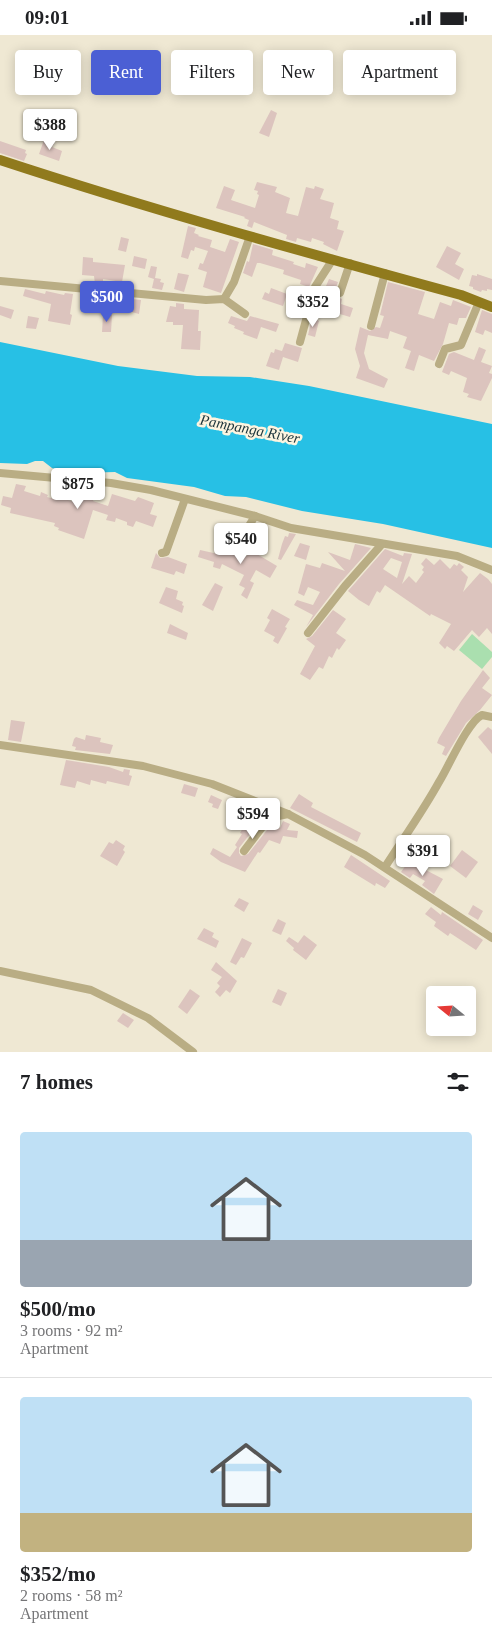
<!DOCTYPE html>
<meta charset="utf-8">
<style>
body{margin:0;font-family:"Times New Roman",serif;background:#f2f2f2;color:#202124;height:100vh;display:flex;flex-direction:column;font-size:19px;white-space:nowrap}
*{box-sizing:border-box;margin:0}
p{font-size:16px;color:#757577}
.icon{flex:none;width:28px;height:28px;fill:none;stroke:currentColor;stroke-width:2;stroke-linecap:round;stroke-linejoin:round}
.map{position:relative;height:1017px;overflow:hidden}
.side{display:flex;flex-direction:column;background:#fff;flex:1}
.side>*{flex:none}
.banner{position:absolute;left:15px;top:15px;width:462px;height:45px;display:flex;gap:10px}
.needle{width:32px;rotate:288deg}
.buttons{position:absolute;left:426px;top:951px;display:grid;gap:10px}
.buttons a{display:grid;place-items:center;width:50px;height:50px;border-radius:5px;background:#fff;box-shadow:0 2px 12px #0003;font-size:25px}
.price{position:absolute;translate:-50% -42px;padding:0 11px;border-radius:5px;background:#fff;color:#222;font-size:16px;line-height:32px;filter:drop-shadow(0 1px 2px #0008)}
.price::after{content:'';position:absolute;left:50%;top:30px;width:15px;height:11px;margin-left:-8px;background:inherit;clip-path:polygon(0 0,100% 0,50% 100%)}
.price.selected{background:#4b5fd4;color:#fff}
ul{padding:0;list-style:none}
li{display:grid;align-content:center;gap:10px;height:265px;padding:0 20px}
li+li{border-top:1px solid #e0e0e0}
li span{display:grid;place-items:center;height:155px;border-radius:5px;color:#555}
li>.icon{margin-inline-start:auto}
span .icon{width:90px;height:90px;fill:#fffc;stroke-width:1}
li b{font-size:21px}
h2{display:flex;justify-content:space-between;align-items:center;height:60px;padding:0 20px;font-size:21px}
.chip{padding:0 18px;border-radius:5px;background:#fff;box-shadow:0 2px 12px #0003;font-size:18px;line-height:45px}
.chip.selected{background:#4b5fd4;color:#fff}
.status{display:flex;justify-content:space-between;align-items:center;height:35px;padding:0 25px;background:#fff;direction:ltr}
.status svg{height:14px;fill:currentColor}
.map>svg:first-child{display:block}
</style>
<div class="status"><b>09:01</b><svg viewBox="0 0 49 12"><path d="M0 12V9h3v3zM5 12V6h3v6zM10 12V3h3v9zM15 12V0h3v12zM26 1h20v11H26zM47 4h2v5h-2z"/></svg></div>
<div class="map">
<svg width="492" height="1017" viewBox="0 0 492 1017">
<rect width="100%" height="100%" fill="#efe8d3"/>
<path fill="#aadfaf" d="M472,599L492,617V622L482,634L459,615Z"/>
<path fill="#27c0e5" d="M0,307L118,331L197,341L250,342L309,351L492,389V513L383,489L302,476L246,462L225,461L194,452L127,443L115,437L81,438L74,440L52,433L43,426H35L27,429L0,428Z"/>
<g fill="#dcc4be" fill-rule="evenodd">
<path d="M271,75L277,78L269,102L259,98Z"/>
<path d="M44,105L54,109L52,112L62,116L59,126L39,119Z"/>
<path d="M0,106L26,115L25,118L27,119L24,126L0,118Z"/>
<path d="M257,147L277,152L275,157L290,163L286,178L298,181L306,152L314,154L315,151L324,154L320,164L334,168L330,183L339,186L337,194L344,196L337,216L323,209L324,207L312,203L311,207L297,203L296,207L286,204L287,200L254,187L252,193L247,191L249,185L244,183L245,182L216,173L224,151L235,155L231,165L255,173L259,160L257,159L258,156L254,155Z"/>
<path d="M188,191L196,193L194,198L199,200L198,201L212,205L210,212L225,217L230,204L239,207L221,258L203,252L207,237L198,234L200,228L203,229L208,216L195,212L194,216L191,215L188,224L181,222Z"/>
<path d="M121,202L129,204L126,217L118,215Z"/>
<path d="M253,209L273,215L272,220L294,227L293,229L305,233L306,228L318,232L309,252L300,249L301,245L283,239L284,235L260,228H257L252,242L243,238L247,226L249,227Z"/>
<path d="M447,211L461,218L455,229L464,234L459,245L436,232Z"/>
<path d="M134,221L147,224L145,234L132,231Z"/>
<path d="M83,222L93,223V227L125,230L122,247L103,244V250L95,249L94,241L82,240Z"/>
<path d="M151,231L157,232L155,243L161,244L160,247L164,248L162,255L152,253L154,244L148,242Z"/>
<path d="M178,238L189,240L184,257L174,254Z"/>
<path d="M477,239L492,244V255L487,254V256L482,255L481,257L473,254V252L469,251L472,240L477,241Z"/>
<path d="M329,244L338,247L333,261L342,264L341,269L353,273L350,282L333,277L332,280L322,276L330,252L326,251Z"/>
<path d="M388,247L425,257L418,279L434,284L440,267L451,271L453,265L471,272L466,283H459L457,290L449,288L443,309L434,326L419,320L414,336L405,333L411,316L403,313L407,302L390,296L388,304L368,300L364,318L369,334L388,344L384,353L356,343L360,331L355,314L360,292L370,296L376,292L380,293L384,281L380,280Z"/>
<path d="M271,253L287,259L283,271L262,264L265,257L269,259Z"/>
<path d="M25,254L45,259L46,256L64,260L65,258L73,259L70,279L72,280L70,290L48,286L51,269L23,261Z"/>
<path d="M132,264L141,265L139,279L113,272L131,270Z"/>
<path d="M176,268L184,269V274L199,275L198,296H201L200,315L181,314L183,290H173V287H166L170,271L176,272Z"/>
<path d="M0,271L14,275L11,284L0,280Z"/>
<path d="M482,275L492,279V298L485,295L483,300L475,297Z"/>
<path d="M103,280H112L111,297H102Z"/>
<path d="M28,281L39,283L36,294L26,293Z"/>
<path d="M231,281L247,286L250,281L279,289L276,297L261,292L257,304L243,299L244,297L234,293L235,291L228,288Z"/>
<path d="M312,283L319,286L315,302L308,300Z"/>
<path d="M285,308L302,313L298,327L283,322L279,335L266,331L271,317L274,318L275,314L282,316Z"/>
<path d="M479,312L486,315L481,327L492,331L489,338L492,339V343L481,366L467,362L469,359L463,357L467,343L451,336L449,340L442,337L449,319L454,317L474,325Z"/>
<path d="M16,449L26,451L24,456L40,461L41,457L48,460L47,462L59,465V462L80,469L83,459L94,463L93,466L108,471L112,459L135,466L138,462L154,468L150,479L157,481L153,492L136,486L133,492L127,490V487L116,483L115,487L106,485L108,480L93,475L84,504L58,495L59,493L54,491L55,488L10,478L11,473L1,470L3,461L12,463Z"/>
<path d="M289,498L296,499L281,525L278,524L282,509L285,501L288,502Z"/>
<path d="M300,508L310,511L306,525L294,521Z"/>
<path d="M223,509L225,513H231L247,521L250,515L277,531L270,543L256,535L250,546L254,548L247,564L241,560L245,553L239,550L244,540L222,529L220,534L213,532L214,527L198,522L200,515L218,519Z"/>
<path d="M355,509L371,513L339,549L306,592L313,580L294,570L297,565L313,570L320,557L308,552L304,561L298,558L306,529L320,533L322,528L345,536L328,517L350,525Z"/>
<path d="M385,514L403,521L404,518L412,519L402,549L409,541L416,548L424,537L422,535L424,532L421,529L426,523L434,530L440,524L450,534L454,529L457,531L459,528L464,532L461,535L468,542L463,557L480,538L488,544L492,549V599L487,593L479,602L472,595L454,616L447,611L445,614L439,608L451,589L431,579L430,581L385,550L380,558L377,556L369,571L359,565L348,556ZM391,523L402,527L397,543L383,534Z"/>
<path d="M156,518L160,523L168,522L187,529L184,539L176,536L174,540L151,533Z"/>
<path d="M215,548L223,552L213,576L202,570Z"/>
<path d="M166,552L178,556L176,564L183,567L182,570L184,571L182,578L159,568Z"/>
<path d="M272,574L290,584L285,592L287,593L278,609L273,606L275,602L264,596L270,585L267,583Z"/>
<path d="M333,575L346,584L336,598L346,605L339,615L337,613L332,623L329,621L323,634L319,632L310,645L300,639L315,611L306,604L312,601Z"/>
<path d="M170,589L188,598L186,605L167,598Z"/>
<path d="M483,635L490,643L482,653L492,660L480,675L466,688L446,721L442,719L445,712L437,708L439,703L461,666Z"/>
<path d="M11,685L25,687L21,707L8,705Z"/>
<path d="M488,692L492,695V719L478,702Z"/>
<path d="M86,700L101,703L100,707L113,710L110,719L75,715L76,712L72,711L74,704L76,702L85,705Z"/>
<path d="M66,725L109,732L123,737L124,734L130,735L129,740L132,741L129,751L107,746L106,749L91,745L90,750L77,746L75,753L60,750Z"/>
<path d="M184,749L198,753L195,762L181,758Z"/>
<path d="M299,759L313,768L311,772L361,798L357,807L290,773Z"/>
<path d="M211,760L222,765L218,774L212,772L213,769L208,767Z"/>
<path d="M254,772L264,776L260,786L239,813V818L241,821L248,819L271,790L280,793L283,786L290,789L287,795L298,796L297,803L283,801L280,809L269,805L260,818L258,817L245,837L221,827L210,819L213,813L230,822L237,812L235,810L242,799L240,798L244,791L234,785L239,775L249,780Z"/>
<path d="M116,805L125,811L123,815L125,817L117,831L100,821L109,807L113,809Z"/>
<path d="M462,815L478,827L466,843L450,831Z"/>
<path d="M351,820L390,846L385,853L376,848L375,851L344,832Z"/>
<path d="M409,826L421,835L422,833L443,844L434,859L422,850L425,846L413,839L410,843L401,837Z"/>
<path d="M239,863L249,868L244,877L234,871Z"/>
<path d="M473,870L483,876L478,885L468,879Z"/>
<path d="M431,872L441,880L442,877L483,905L476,915L450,898L448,901L434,891L436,887L425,879Z"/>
<path d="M278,884L286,888L281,900L272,896Z"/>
<path d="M204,893L214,898L212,902L219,906L216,913L197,904Z"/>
<path d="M304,900L317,910L306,925L293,915L294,913L286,906L289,902L298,908Z"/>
<path d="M242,903L252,908L244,923L241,922L236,930L230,927Z"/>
<path d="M216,927L237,946L230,958L226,955L220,962L215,957L220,951L217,948L222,942L211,935Z"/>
<path d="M190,954L200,961L187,979L178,972Z"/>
<path d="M278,954L287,958L281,971L272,967Z"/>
<path d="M123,978L134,985L128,993L117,986Z"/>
</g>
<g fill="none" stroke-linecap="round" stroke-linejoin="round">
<g stroke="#b9ad84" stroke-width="8">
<path d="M0,246L206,265L224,264L245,279"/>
<path d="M340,258L350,228"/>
<path d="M224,264L234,247L250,201"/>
<path d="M371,291L385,238"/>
<path d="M300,307L315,252L333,224"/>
<path d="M439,329L445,314L461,310L479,267"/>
<path d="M0,438L111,448L151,455L255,481L291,493L457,521L492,535"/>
<path d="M228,508L239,507L255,481"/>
<path d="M162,518L166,517L185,464"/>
<path d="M308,598L345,551L382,509"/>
<path d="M0,710L143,731L212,749L288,779L365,820L492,903"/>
<path d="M244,816L269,783L288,779"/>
<path d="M385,832C403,804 423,776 439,747C448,733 468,686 482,680L492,682"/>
<path d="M0,936L91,955L148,983L193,1017"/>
</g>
<path stroke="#907a1d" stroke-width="10" d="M0,125C152,175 307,218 461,260L492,272"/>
</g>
<g text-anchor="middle" stroke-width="5" stroke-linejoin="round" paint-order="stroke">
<g font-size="15" font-style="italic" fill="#1c343b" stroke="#fdf5e0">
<text transform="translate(250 394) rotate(11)" y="5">Pampanga River</text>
</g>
</g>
</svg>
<div class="buttons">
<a><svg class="needle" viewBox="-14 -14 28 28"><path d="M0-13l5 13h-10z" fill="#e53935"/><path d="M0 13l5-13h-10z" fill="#757577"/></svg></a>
</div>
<b class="price" style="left:50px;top:116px">$388</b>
<b class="price selected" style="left:107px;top:288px">$500</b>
<b class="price" style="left:313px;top:293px">$352</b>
<b class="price" style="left:78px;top:475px">$875</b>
<b class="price" style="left:241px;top:530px">$540</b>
<b class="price" style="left:253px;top:805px">$594</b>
<b class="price" style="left:423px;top:842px">$391</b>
<div class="banner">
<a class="chip">Buy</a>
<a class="chip selected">Rent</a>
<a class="chip">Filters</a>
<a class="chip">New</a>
<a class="chip">Apartment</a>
</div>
</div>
<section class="side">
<h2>7 homes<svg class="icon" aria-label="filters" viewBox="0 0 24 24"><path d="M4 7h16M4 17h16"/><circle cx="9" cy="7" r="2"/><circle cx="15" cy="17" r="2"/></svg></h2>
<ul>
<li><span style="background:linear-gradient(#bfe0f5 70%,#9aa5b1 0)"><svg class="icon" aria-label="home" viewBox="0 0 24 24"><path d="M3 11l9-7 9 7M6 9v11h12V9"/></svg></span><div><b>$500/mo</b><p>3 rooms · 92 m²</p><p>Apartment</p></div></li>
<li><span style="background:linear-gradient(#bfe0f5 75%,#c2b280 0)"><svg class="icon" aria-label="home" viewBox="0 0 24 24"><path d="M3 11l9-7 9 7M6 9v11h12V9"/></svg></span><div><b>$352/mo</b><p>2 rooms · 58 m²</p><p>Apartment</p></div></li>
</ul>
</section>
